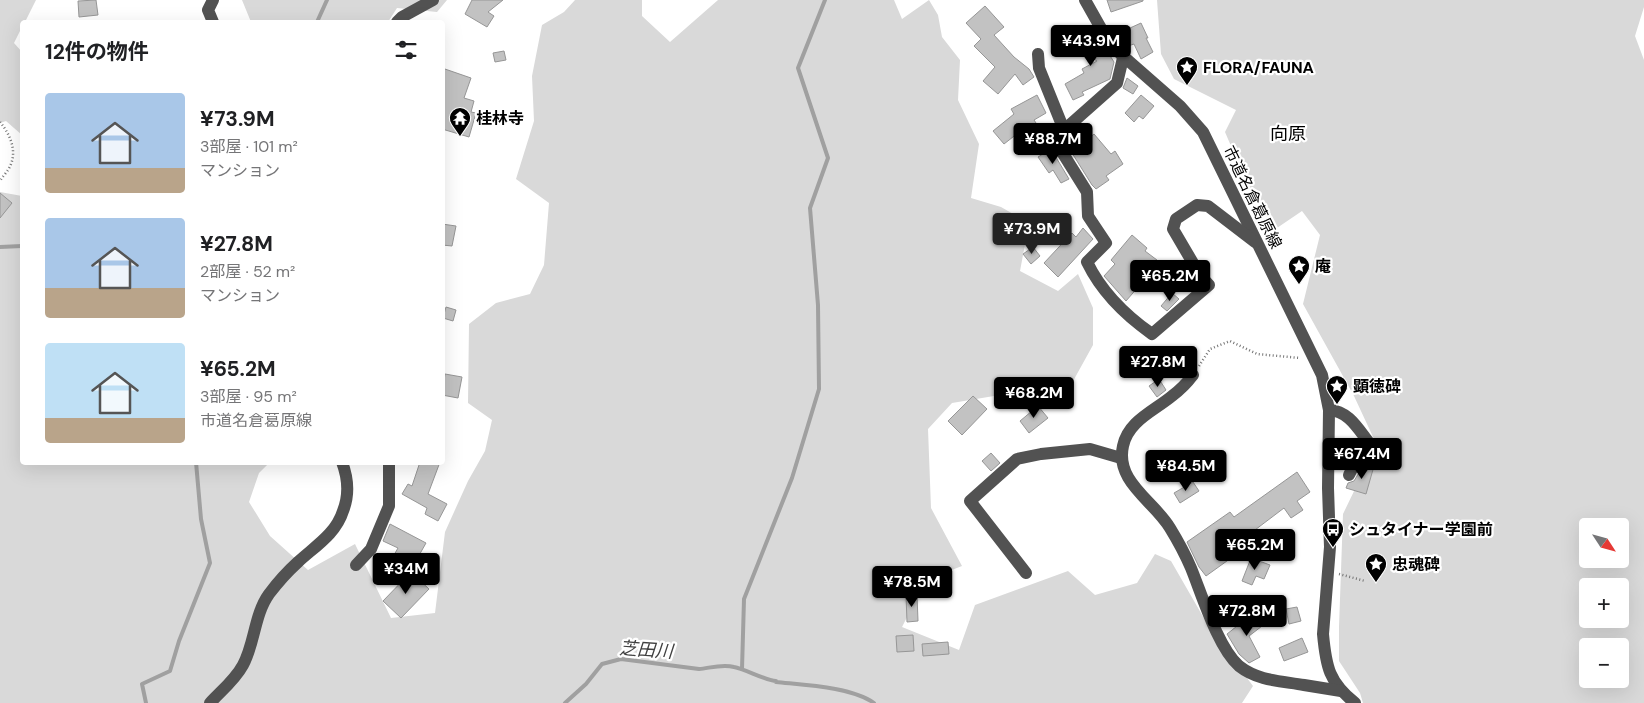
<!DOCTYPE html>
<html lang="ja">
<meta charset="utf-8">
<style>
body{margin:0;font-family:"DM Sans","Noto Sans JP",sans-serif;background:#f2f2f2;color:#202124;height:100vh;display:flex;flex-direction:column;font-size:19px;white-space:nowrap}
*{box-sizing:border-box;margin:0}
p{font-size:16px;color:#757577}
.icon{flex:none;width:28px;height:28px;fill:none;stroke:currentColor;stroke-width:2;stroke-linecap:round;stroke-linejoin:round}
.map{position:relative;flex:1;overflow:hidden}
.panel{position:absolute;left:20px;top:20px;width:425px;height:445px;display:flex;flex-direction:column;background:#fff;border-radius:5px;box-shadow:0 5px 20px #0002}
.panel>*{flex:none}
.needle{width:32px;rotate:126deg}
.controls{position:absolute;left:1579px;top:518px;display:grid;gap:10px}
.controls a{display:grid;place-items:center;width:50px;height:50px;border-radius:5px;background:#fff;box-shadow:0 5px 20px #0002;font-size:25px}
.price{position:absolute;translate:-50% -42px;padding:0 11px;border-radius:5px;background:#000;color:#fff;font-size:16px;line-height:32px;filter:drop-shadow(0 1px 2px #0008)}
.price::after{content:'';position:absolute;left:50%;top:30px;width:15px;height:11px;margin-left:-8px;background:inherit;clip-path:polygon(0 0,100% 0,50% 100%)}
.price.selected{background:#222;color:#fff}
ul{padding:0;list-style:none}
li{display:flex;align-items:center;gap:15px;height:125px;padding:0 25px}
li span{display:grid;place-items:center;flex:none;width:140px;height:100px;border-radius:5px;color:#555}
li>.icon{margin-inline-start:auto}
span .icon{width:60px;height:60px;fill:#fffc;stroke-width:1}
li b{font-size:21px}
h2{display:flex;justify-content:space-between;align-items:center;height:60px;padding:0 25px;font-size:21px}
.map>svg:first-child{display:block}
</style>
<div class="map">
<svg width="1644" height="703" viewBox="0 0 1644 703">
<rect width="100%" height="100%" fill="#fff"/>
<g fill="#d9d9d9" fill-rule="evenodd">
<path d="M0,0H36L25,22H22V27L14,43L22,52V135L6,121L0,123Z"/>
<path d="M242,0H447L437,12L397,8L388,22H251Z"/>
<path d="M575,0H642V16L670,42L718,0H894L902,19L929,0L938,15L942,37L960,60L958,100L979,144L971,198L1001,207L1029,223L1020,271L1058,291L1078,274L1093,308V345L1072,383L952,403L928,429L931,508L962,566L926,580L902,627L959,650L975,605L1068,571L1095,595L1137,583L1155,554L1171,561L1209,627L1253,686L1242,703H0V192L22,196V462L269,463L259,473L249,502L270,536L308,570L355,544L391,618L435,613L445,532L468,481L485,451L492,420L468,403L469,324L496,303L530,294L544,265L549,203L516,179L534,121L532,76L542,25L564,12Z"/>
<path d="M1157,0H1644V7L1635,36L1644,60V703H1363L1360,693L1339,661V627L1343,514L1356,487L1368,470L1374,439L1354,396L1303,304L1320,235L1302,211L1274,230L1246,181L1225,132L1236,110L1174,79L1161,54ZM1588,526H1620V559H1588ZM1588,586H1620V619H1588ZM1588,646H1620V679H1588Z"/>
</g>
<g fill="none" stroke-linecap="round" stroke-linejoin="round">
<g stroke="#a0a0a0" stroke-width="4">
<path d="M317,22L327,0"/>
<path d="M0,247L22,246"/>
<path d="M742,669L744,599L792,478L819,389L818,305L810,208L828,158L798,68L825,0"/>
<path d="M146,703L142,684L170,671L179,641L210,563L201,519L196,462"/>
<path d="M565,703L586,684L602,664L621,659L699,669C710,668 722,664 734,667C745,669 767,681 776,681V682C804,685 852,687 874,703"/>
</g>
</g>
<g fill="#c2c2c2" stroke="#969696">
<path d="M96,0L98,15L79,17L78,1Z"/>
<path d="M472,0H503L488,12L494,16L487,27L465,14Z"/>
<path d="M1107,0H1143V1L1111,12Z"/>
<path d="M985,6L1004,27L994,35L1014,57L1029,69L1034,77L1023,85L1015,74L998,94L983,81L995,67L974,46L981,39L966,23Z"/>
<path d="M1141,23L1148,38H1146L1153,52L1141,59L1134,44L1125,47L1119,33Z"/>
<path d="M1083,27L1095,43L1107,51L1114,62L1110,79L1082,92L1084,95L1073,100L1065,84L1084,73L1082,69L1097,61L1089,56L1073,34Z"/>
<path d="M504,51L506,60L495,62L493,53Z"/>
<path d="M442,68L471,78L464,98L474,101L471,112L476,113L469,137L442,129Z"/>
<path d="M1127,78L1138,86L1133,94L1123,88Z"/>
<path d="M1037,95L1046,113L1034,120L1036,123L1029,127L1037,139L1027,146L1018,133L1004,144L993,131L1014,114L1011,109Z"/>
<path d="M1141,95L1154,106L1143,119L1139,116L1134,122L1125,113Z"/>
<path d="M1094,134L1111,154L1115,151L1123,164L1106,176L1109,180L1096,189L1092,185L1072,153Z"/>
<path d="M1051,149L1069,179L1061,183L1053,170L1049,173L1038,157Z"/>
<path d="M0,193L12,203L0,218Z"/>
<path d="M442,224L456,226L452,246L442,245Z"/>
<path d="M1083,228L1093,239L1058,277L1044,263L1072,233L1076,237Z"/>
<path d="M1132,235L1147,248L1145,251L1157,260L1149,270L1152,271L1126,301L1104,276L1115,264L1111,260Z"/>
<path d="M1033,247L1040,256L1031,264L1023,254Z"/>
<path d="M1172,293L1179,299L1167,311L1161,306Z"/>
<path d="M446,307L456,310L453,321L443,318Z"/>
<path d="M445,374L462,377L458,398L442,395Z"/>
<path d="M1159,379L1166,390L1157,397L1149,386Z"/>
<path d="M973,396L987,409L962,435L948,421Z"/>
<path d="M1038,406L1048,418L1029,433L1020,421Z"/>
<path d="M991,453L1000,463L991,471L982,461Z"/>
<path d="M420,462H440L428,494L447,504L438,521L425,514L427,508L402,494L408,484L412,486Z"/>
<path d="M1365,464L1374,466L1366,494L1346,488L1348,483L1354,481L1360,471L1362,472Z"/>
<path d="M1297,472L1310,492L1297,501L1303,510L1291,518L1284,508L1247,536L1252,543L1206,576L1199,567L1187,542L1230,512L1234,517Z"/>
<path d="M1193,482L1199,491L1180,503L1174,493Z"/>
<path d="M390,524L426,543L413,566L394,555L398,548L383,541Z"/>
<path d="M1251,558L1270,565L1264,579L1256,576L1252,585L1242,581Z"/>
<path d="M411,572L429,589L401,618L383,601Z"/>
<path d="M906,595H917L918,621L907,622Z"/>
<path d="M1297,607L1301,621L1289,624L1286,609Z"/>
<path d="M1256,611L1266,623L1249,636L1260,657L1249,663L1239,654L1227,634Z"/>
<path d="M913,635L914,651L897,652L896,636Z"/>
<path d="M1302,638L1308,652L1284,661L1279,648Z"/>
<path d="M948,642L949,654L923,656L922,644Z"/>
</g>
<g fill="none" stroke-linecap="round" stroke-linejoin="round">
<g stroke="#747474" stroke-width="2.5" stroke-dasharray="1 2.5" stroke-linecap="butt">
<path d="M0,122C9,133 17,149 11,164C9,170 3,176 0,181"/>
<path d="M1199,366L1210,349L1230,341L1257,354L1300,358"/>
<path d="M1339,574L1365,581"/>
</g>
<g stroke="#525252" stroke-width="12">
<path d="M1085,0L1107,39L1115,49L1180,106L1203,132L1322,375L1329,410L1328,488L1330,547L1323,634C1326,667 1329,682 1355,703"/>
<path d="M213,22L208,10L213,0"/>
<path d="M397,22L402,17L433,0"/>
<path d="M1038,54L1039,68L1064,130L1052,136L1087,192L1088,216L1106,243L1087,262C1101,291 1125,315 1152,334L1209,285L1200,275L1173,229L1176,219L1197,205L1208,206L1255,242"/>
<path d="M1064,130L1117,83L1123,58"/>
<path d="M1193,375C1187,383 1180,390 1172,396C1154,411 1128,421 1123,446C1115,482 1154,501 1170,528C1178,541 1185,554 1191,568C1202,595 1218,648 1239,666C1258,681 1281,681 1304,685C1316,687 1328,689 1341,691"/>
<path d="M1329,410C1349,411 1358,429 1370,444C1362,456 1355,461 1349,475"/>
<path d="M356,565L371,549L389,506V462"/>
<path d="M1026,573L970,501L1017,459L1041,454L1090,449L1121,458"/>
<path d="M210,703C221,691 235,680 243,665C255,643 254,615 269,594C278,582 287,572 298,562C314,547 336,534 343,511C349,496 348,478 342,462"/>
</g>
</g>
<defs>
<g id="sight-pin" transform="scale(1.125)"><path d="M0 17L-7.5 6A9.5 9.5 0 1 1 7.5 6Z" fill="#000" stroke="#fff"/><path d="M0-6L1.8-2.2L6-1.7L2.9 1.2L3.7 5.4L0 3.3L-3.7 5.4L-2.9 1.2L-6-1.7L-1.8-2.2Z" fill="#fff"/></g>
<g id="temple-pin" transform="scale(1.125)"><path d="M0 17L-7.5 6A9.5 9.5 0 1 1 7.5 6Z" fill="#000" stroke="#fff"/><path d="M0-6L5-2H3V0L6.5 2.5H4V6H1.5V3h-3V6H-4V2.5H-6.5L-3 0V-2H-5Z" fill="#fff"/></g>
<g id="bus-pin" transform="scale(1.125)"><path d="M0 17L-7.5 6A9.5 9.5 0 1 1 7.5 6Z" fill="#000" stroke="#fff"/><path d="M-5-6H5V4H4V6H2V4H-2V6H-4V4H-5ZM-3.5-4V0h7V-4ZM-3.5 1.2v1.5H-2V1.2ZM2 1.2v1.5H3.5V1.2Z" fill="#fff"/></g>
</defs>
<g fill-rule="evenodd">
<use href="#sight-pin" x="1187" y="67"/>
<use href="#temple-pin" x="460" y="118"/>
<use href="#sight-pin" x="1299" y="266"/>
<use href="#sight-pin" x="1337" y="386"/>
<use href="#bus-pin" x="1333" y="529"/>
<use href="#sight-pin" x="1376" y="564"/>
</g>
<g text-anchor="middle" stroke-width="4.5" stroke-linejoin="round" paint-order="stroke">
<g font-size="16" font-weight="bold" fill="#000" stroke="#fff" text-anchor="start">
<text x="1203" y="73">FLORA/FAUNA</text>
<text x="476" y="124">桂林寺</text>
<text x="1315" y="272">庵</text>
<text x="1353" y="392">顕徳碑</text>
<text x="1349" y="535">シュタイナー学園前</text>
<text x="1392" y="570">忠魂碑</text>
</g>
<g font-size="16" fill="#000" stroke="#fff">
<text transform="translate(1253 197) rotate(64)" y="6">市道名倉葛原線</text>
</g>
<g font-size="18" fill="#000" stroke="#fff">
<text x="1288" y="140">向原</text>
</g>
<g font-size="18" font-style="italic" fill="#414141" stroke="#fff">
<text transform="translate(646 650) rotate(4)" y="6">芝田川</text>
</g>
</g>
</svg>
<div class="controls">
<a><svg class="needle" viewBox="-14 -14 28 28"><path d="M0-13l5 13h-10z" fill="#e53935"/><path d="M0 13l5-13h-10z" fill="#757577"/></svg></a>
<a>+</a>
<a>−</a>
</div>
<b class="price" style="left:1091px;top:67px">¥43.9M</b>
<b class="price" style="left:1053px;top:165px">¥88.7M</b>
<b class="price selected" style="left:1032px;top:255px">¥73.9M</b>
<b class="price" style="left:1170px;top:302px">¥65.2M</b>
<b class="price" style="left:1158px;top:388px">¥27.8M</b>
<b class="price" style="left:1034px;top:419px">¥68.2M</b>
<b class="price" style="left:1362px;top:480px">¥67.4M</b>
<b class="price" style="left:1186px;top:492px">¥84.5M</b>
<b class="price" style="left:1255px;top:571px">¥65.2M</b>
<b class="price" style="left:406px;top:595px">¥34M</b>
<b class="price" style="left:912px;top:608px">¥78.5M</b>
<b class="price" style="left:1247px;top:637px">¥72.8M</b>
<section class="panel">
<h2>12件の物件<svg class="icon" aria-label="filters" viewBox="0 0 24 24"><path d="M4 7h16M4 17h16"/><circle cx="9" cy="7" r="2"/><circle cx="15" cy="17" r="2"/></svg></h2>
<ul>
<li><span style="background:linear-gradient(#a9c7e8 75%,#b9a48a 0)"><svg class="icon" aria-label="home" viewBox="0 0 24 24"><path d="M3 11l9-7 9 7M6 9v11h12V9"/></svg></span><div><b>¥73.9M</b><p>3部屋 · 101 m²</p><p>マンション</p></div></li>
<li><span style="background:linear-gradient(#a9c7e8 70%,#b9a48a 0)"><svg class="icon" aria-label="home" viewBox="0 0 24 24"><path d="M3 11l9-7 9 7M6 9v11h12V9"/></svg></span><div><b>¥27.8M</b><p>2部屋 · 52 m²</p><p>マンション</p></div></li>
<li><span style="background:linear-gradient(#bfe0f5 75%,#b9a48a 0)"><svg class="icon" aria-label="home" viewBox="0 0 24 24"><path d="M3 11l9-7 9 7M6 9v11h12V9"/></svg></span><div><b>¥65.2M</b><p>3部屋 · 95 m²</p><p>市道名倉葛原線</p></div></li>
</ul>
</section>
</div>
